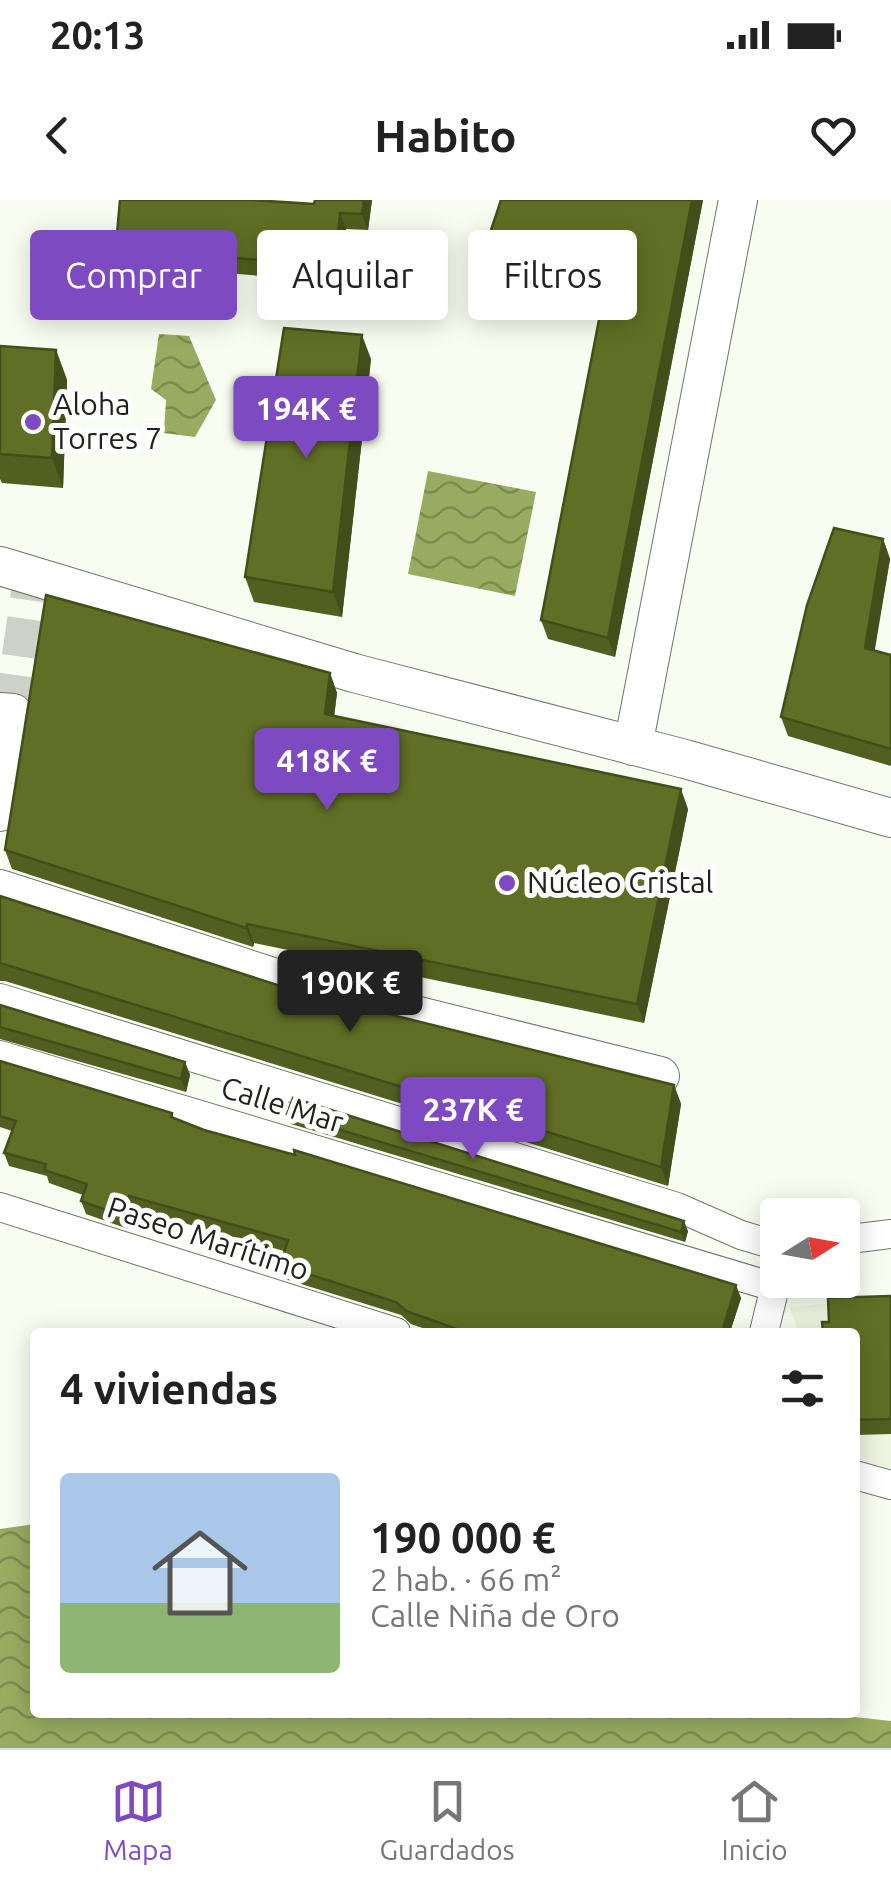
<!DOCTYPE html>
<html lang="es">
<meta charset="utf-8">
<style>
body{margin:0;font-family:Ubuntu,sans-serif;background:#f6f6f6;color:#222;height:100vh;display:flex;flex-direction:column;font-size:38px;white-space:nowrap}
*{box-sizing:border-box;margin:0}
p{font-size:32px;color:#767676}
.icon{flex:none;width:55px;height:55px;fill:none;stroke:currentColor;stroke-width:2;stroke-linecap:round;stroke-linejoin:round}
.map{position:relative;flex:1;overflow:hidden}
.drawer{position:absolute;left:30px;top:1128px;width:830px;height:390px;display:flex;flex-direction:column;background:#fff;border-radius:10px;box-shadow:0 5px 25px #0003}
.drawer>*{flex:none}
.top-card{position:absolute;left:30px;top:30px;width:832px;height:90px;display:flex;gap:20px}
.needle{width:65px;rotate:79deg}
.buttons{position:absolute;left:760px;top:998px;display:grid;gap:20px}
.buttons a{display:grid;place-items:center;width:100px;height:100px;border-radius:10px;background:#fff;box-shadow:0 5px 25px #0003;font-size:50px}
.price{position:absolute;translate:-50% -85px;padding:0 22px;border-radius:10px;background:#7d4ac1;color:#fff;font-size:32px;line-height:65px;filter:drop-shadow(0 2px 5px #0008)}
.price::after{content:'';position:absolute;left:50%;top:60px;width:30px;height:22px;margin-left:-15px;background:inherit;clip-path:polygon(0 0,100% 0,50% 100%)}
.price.on{background:#222;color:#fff}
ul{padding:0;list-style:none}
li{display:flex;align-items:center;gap:30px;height:250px;padding:0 30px}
li span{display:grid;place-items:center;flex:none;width:280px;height:200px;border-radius:10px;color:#555}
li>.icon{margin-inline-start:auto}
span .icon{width:120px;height:120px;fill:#fffc;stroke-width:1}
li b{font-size:42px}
h2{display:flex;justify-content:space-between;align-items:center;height:120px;padding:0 30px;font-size:42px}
.pill{padding:0 35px;border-radius:10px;background:#fff;box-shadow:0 5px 25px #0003;font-size:35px;line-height:90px}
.pill.on{background:#7d4ac1;color:#fff}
.status{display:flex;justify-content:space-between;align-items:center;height:70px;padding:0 50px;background:#fff;direction:ltr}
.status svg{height:28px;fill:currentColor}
header{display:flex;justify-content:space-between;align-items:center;height:130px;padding:0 30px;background:#fff;font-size:45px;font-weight:700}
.menu{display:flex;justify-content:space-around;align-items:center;height:140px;border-top:2px solid #e0e0e0;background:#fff;font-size:28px;color:#767676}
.menu a{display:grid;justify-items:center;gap:5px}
.menu .on{color:#7d4ac1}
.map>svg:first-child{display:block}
</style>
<div class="status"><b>20:13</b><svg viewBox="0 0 49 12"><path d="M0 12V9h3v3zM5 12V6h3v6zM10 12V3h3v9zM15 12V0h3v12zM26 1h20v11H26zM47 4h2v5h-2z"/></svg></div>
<header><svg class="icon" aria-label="back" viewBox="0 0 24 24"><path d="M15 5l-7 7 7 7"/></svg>Habito<svg class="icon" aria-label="heart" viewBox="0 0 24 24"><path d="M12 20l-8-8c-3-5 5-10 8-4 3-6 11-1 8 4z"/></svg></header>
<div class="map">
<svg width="891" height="1548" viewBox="0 0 891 1548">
<defs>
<pattern id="water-waves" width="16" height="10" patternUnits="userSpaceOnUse" patternTransform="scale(2.5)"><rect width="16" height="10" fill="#99ab61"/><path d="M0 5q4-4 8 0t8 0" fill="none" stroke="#7c8b4f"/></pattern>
</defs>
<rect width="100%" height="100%" fill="#f9fdf1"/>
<path fill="#eef4e0" d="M891,1097V1269L855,1260V1132H798L790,1107Z"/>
<g fill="url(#water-waves)">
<path d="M159,134L189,136L216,200L195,237L164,233L166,200L151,189Z"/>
<path d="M428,271L536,292L515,396L408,374Z"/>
<path d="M35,1324V1512H810L891,1521V1548H0V1329Z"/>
</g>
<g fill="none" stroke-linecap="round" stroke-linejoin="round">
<path stroke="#ced1c7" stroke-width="38" stroke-dasharray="38 19" stroke-linecap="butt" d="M13,513L32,378"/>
<g stroke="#72756a" stroke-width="30">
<g id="pedestrian">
<path d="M0,798L677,1007L741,1035L778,1046"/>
<path d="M0,855L774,1087"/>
<path d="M0,1007L396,1132"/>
<path d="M842,1040L891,1034"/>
<path d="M764,1132L778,1074"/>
<path d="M855,1275L891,1285"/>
</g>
</g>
<g stroke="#72756a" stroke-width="40">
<g id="minor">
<path d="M0,366L354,473L685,559L891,618"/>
<path d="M0,512L13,513L0,612"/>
<path d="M633,546L738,0"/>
<path d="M0,689L310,789L660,876"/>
</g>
</g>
<use href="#pedestrian" stroke="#fff" stroke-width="28"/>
<use href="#minor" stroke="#fff" stroke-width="38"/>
</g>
<g fill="#535f20">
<path d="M315,0H372L368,30L346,29L338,97L288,89L284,78L202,71L197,58L123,49L117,34L314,4Z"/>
<path d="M703,0L615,457L548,439L541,420L601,111L486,85L479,66Z"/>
<path d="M0,146L56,150L67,180L63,288L2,283L0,279Z"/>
<path d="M371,159L342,417L254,402L245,377Z"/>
<path d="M883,339L890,359L874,450L891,455V566L788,536L781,517Z"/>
<path d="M330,473L337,493L334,516L688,609L644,823L254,743L253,747L12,669L5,650Z"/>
<path d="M0,696L296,791L674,885L681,904L668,986L5,781H0Z"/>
<path d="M0,805L185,862L190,875L186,892L0,839Z"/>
<path d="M0,861L172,913L174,918L204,930L741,1098L730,1132H434L411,1124L401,1115L285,1079L280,1065L284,1051L134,1009L128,1029L86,1014L81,1001L83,995L49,983L47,976L9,966L4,953L12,931L0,927Z"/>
<path d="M287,914L688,1031L685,1042L291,924Z"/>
<path d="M891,1096V1234L855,1235V1132L829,1122Z"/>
</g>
<g fill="#434e1a">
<path d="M364,0H372L368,30L362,14Z"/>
<path d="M692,0H703L615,457L608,438Z"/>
<path d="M340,13L346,29L338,97L333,81Z"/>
<path d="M362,135L371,159L342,417L333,392Z"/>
<path d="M56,150L67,180L63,288L52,258Z"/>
<path d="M883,339L890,359L872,467L865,448Z"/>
<path d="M330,473L337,493L332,534L325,514Z"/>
<path d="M681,589L688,609L644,823L637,804Z"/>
<path d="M247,724L254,743L253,747L246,728Z"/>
<path d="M185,862L190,875L186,892L181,879Z"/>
<path d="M674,885L681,904L668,986L661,967Z"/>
<path d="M129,996L134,1009L128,1029L123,1016Z"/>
<path d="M684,1021L688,1031L685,1042L681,1032Z"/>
<path d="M736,1085L741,1098L730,1132H722Z"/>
</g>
<g fill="#606f25" stroke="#434e1a" stroke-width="2.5">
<path d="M120,0H252L314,4L315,0H364L362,14L340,13L333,81L282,73L283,62L196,55L197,43L117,34Z"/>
<path d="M501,0H692L608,438L541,420L604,94L479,66Z"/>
<path d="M284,128L362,135L333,392L245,377Z"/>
<path d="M0,146L56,150L52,258L0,254Z"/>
<path d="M834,328L883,339L865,448L891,455V549L781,517L807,405Z"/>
<path d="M46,395L330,473L325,514L681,589L637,804L247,724L246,728L5,650Z"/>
<path d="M0,696L296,791L674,885L661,967L0,763Z"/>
<path d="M0,805L185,862L181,879L0,827Z"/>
<path d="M0,861L172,913L171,917L204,930L295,955L294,950L736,1085L722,1132H465L406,1111L396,1102L280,1065L288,1040L129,996L123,1016L81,1001L87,984L44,970L46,964L4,953L16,921L0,916Z"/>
<path d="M293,898L684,1021L681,1032L287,914Z"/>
<path d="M891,1096V1219L855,1220V1132H823L822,1122H829L828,1098Z"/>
</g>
<g fill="#7d4ac1" stroke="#fff" stroke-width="4">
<circle cx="33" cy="222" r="10"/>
<circle cx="507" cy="683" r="10"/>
</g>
<g text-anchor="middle" stroke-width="10" stroke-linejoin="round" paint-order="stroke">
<g font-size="30" fill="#21221e" stroke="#fff" text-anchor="start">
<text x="53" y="215">Aloha<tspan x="53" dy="34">Torres 7</tspan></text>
<text x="527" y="693">Núcleo Cristal</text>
</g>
<g font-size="30" fill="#21221e" stroke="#fff">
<text transform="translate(282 905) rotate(17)" y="10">Calle Mar</text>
<text transform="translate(208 1039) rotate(18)" y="10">Paseo Marítimo</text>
</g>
</g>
</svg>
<div class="buttons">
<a><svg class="needle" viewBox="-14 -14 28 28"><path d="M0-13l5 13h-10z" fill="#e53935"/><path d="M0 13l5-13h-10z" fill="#767676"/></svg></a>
</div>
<b class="price" style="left:306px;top:261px">194K €</b>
<b class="price" style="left:327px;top:613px">418K €</b>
<b class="price on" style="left:350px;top:835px">190K €</b>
<b class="price" style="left:473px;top:962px">237K €</b>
<div class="top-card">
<a class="pill on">Comprar</a>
<a class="pill">Alquilar</a>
<a class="pill">Filtros</a>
</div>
<section class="drawer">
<h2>4 viviendas<svg class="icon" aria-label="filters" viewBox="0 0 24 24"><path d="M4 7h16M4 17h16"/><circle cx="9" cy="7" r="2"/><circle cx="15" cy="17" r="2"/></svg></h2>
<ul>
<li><span style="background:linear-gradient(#a9c7e8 65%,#8fb573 0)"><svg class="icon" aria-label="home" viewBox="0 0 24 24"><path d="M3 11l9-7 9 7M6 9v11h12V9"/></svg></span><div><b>190 000 €</b><p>2 hab. · 66 m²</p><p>Calle Niña de Oro</p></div></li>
</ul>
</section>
</div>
<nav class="menu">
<a class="on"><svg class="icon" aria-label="map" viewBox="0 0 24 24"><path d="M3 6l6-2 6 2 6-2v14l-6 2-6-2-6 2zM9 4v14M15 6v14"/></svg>Mapa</a>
<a><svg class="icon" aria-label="saved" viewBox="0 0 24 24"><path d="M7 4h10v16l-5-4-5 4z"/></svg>Guardados</a>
<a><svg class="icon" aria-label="home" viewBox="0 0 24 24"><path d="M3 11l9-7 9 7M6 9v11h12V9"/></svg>Inicio</a>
</nav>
